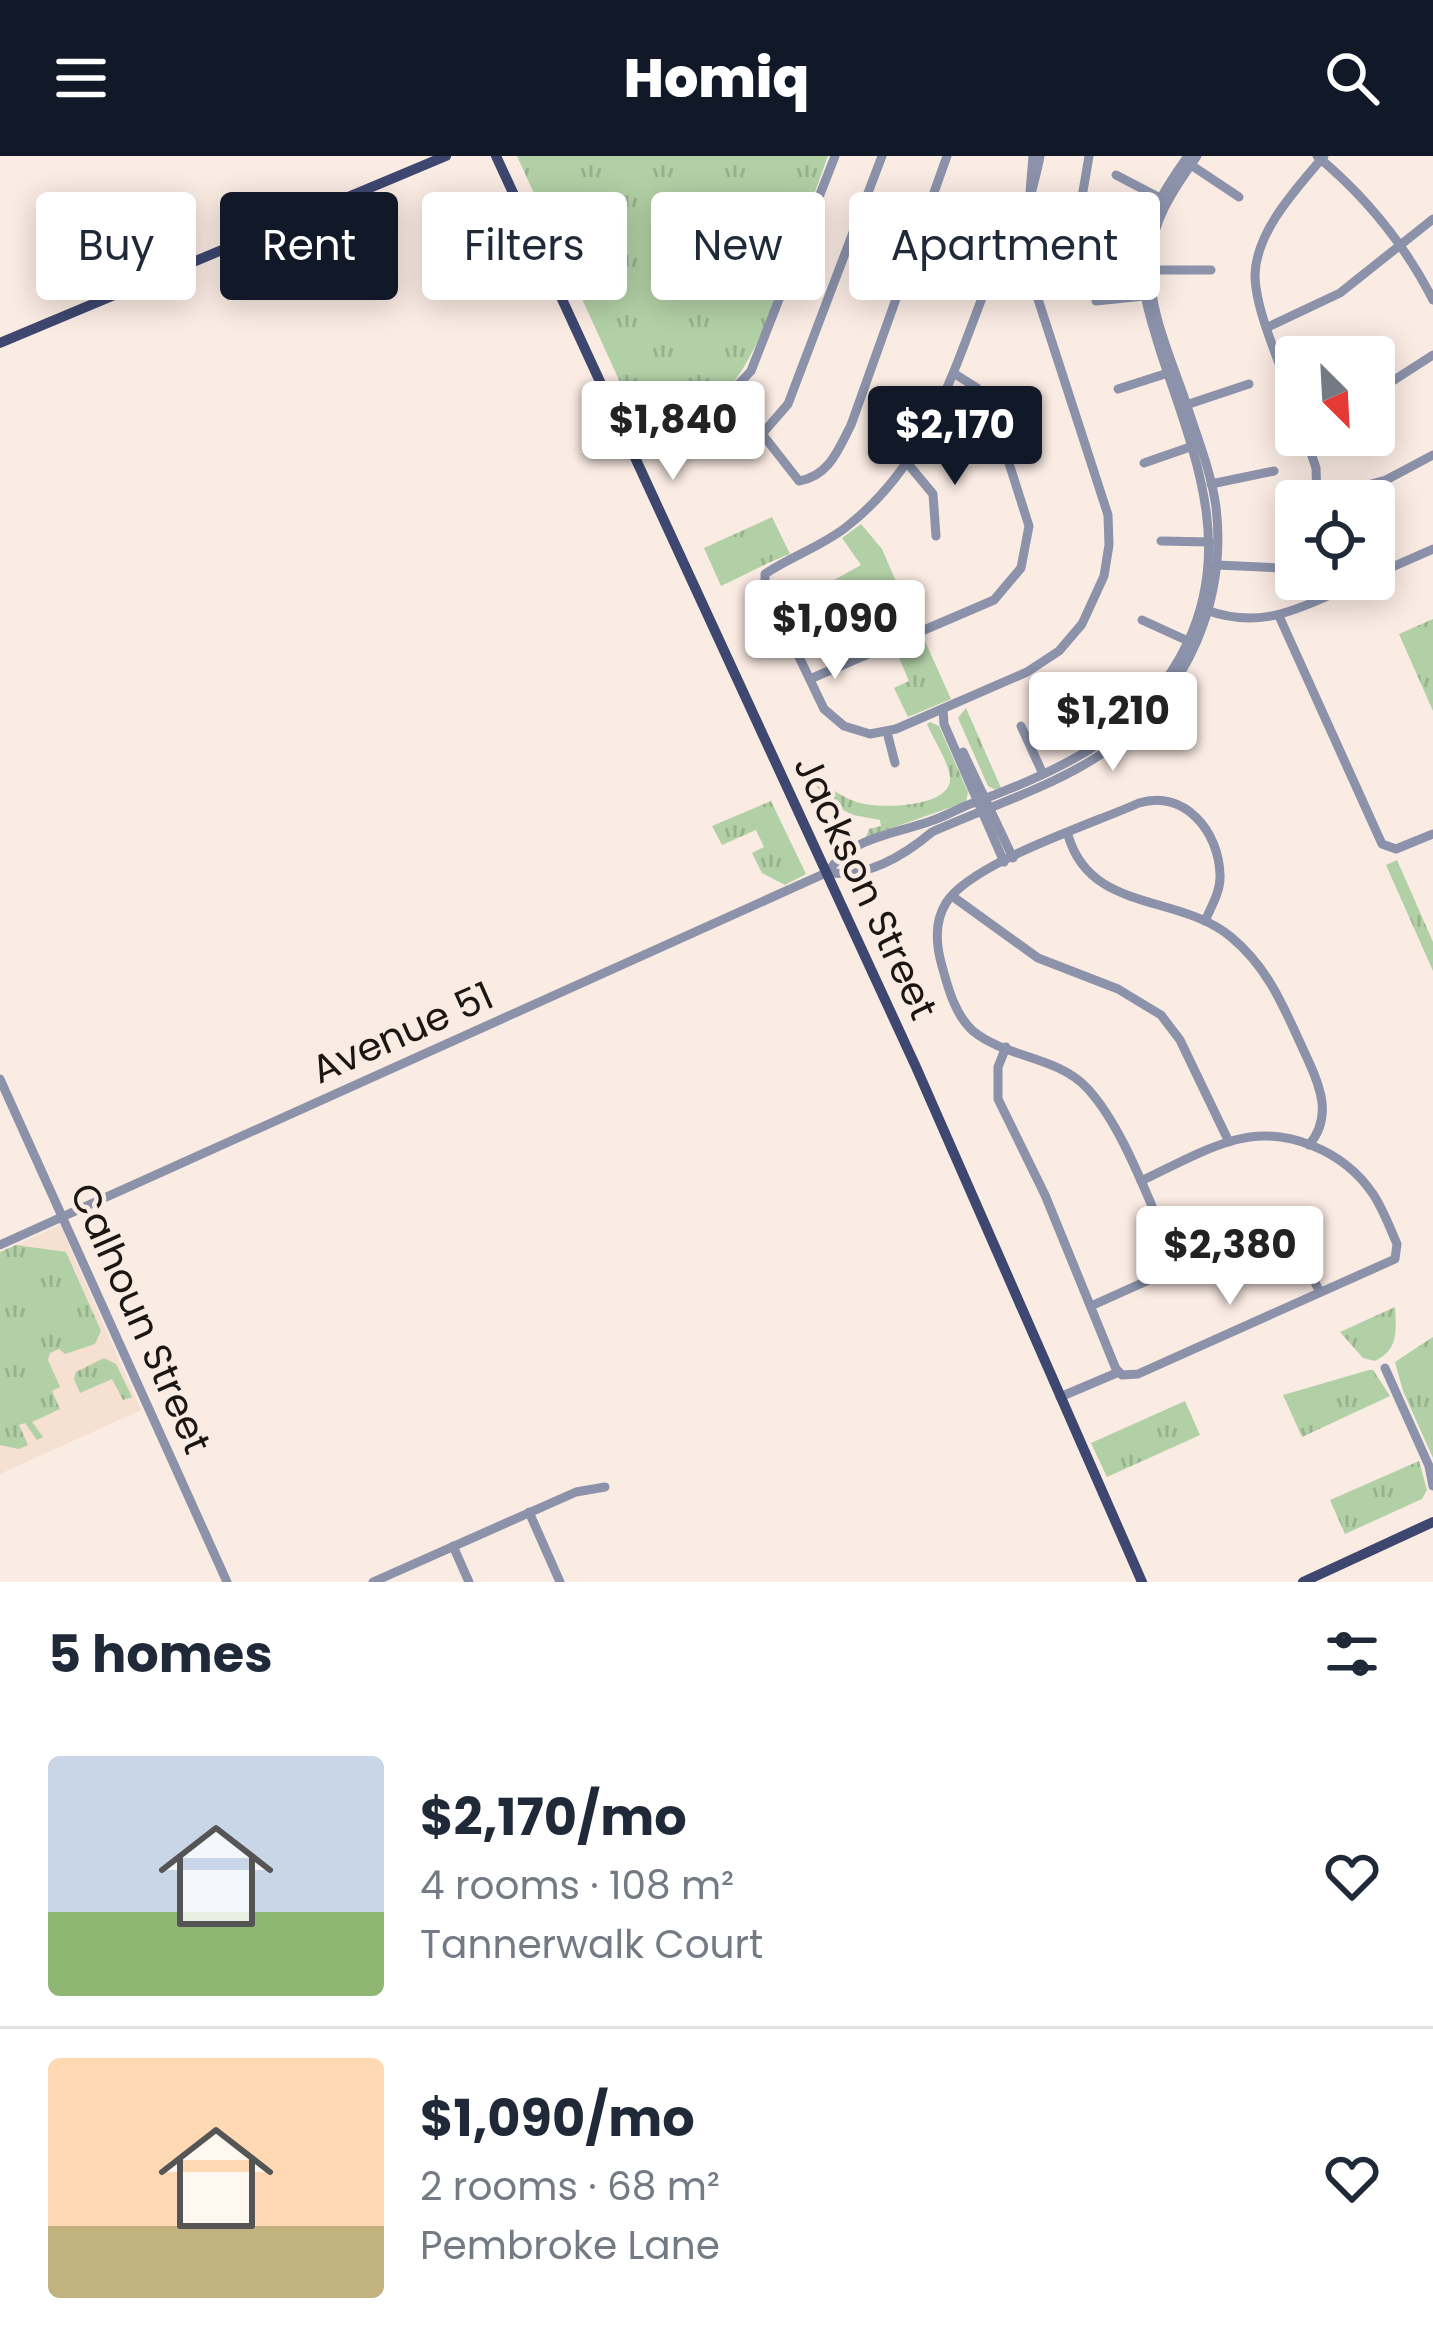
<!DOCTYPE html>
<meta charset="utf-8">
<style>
body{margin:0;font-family:Poppins,sans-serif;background:#f6f6f7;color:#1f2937;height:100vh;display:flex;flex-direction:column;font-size:45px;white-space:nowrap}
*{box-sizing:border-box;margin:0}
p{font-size:39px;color:#747a83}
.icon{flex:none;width:66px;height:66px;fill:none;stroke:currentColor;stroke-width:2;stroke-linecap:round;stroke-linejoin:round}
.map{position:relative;height:1426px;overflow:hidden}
.details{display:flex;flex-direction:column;background:#fff;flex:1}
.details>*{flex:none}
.banner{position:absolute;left:36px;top:36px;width:1362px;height:108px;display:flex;gap:24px}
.needle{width:78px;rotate:156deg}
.tools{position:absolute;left:1275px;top:180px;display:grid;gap:24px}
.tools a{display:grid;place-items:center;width:120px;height:120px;border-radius:12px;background:#fff;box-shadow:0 6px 30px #0003;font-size:60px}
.price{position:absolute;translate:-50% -102px;padding:0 27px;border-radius:12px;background:#fff;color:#222;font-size:39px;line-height:78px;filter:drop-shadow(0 3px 6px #0008)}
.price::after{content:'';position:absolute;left:50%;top:72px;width:36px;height:27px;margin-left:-18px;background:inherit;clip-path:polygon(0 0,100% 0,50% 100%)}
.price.selected{background:#111827;color:#fff}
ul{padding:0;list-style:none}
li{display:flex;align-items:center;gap:36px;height:300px;padding:0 48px}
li+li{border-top:3px solid #e0e1e3}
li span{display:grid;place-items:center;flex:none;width:336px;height:240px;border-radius:12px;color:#555}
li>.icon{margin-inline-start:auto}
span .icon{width:144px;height:144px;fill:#fffc;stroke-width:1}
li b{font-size:51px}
h2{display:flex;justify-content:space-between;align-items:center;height:144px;padding:0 48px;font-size:51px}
.tag{padding:0 42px;border-radius:12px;background:#fff;box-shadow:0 6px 30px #0003;font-size:42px;line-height:108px}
.tag.selected{background:#111827;color:#fff}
header{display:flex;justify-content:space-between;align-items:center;height:156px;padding:0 48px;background:#111827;color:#fff;font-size:54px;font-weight:800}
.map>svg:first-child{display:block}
</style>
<header><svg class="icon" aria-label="menu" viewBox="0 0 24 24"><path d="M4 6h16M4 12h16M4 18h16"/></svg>Homiq<svg class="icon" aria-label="search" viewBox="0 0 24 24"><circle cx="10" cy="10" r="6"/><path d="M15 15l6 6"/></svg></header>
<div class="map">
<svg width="1433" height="1426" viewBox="0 0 1433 1426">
<defs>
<pattern id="grass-tufts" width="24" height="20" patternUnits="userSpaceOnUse" patternTransform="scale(3)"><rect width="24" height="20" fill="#b2d0a6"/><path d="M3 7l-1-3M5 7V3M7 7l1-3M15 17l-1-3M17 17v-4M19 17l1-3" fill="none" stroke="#98b28e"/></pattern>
</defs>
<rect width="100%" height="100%" fill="#faebe3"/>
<path fill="#f5e0d2" d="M60,1069L141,1254L0,1318V1096Z"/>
<g fill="url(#grass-tufts)">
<path d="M517,0H828C807,56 764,199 725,236C703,257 671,267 644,279Z"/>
<path d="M772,361L790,398C765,407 745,419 721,430L704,392Z"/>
<path d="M861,368L882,393L916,472L891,483L877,453L801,485L775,433L774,424L786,451L861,409L842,382Z"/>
<path d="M1433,463V555L1399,478Z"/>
<path d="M924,483L951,543L908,561L894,532L909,525L896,495Z"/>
<path d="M966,552L1001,632L996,634L988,630L958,562Z"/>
<path d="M930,566L939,570L968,636L966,646L866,681L869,673L881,670L880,664L853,659L835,650L816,630L808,629L816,621C829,631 841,641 857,646C876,653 953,653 950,621C948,604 933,583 927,568Z"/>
<path d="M771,645L806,718L785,729L762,717L752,697L764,691L756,674L722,689L712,670Z"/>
<path d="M1397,704L1433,786V815L1386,709Z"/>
<path d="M16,1089L66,1096L101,1175L95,1188L65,1198L59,1193L50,1197L48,1204L60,1231L52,1235L60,1253L32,1266L43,1281L37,1284L25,1267L19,1269L28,1289L19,1293L0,1289V1096Z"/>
<path d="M1395,1151C1396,1176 1399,1193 1375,1205L1363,1202L1340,1176Z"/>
<path d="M1433,1181V1302L1403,1235L1395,1206Z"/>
<path d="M104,1202L116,1208L132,1241L123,1244L112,1223L80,1237L74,1223L76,1216Z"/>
<path d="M1369,1214H1373L1390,1240L1302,1281L1283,1239Z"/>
<path d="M1185,1245L1200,1279L1107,1321L1091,1287Z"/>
<path d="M1419,1305L1427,1334L1422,1343L1345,1378L1330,1344Z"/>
</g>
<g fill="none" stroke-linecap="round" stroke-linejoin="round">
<g stroke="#8b92aa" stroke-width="9">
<path d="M1040,0C1034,34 1020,64 1024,100L1108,359L1109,389L1104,420L1082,468L1059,495L1027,516L896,573L870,578L844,570L824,553L765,430V418C790,401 820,391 845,372C937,301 958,195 1001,94C1030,78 1115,91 1151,96"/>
<path d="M1317,0C1365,40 1405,89 1433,144"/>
<path d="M1191,9L1239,41"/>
<path d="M1116,19L1160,42"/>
<path d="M1030,36L1033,0"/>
<path d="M1079,87V59L1089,0"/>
<path d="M1150,114H1211"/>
<path d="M1096,145L1144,140"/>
<path d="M1268,171L1340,137L1433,63"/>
<path d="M1118,233L1168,217"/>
<path d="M1374,237L1433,199"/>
<path d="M724,246L759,274L799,325C829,320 838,294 851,269L947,0"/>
<path d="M1186,249L1249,228"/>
<path d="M1296,253C1284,216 1255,156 1255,119C1256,75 1297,32 1324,0"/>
<path d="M762,278L788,248L882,0"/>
<path d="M1305,279L1316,312L1317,344"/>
<path d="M632,292L714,254L751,215L835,0"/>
<path d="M1144,307L1193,290"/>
<path d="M908,308L933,338L936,380"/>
<path d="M1211,328L1274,315"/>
<path d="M1317,343L1386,324L1433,299"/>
<path d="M1161,385L1210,386"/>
<path d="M1217,409L1281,412"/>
<path d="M1374,419L1433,393"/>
<path d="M1330,439L1365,423"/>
<path d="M1206,454C1253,471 1286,459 1330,439L1325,423"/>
<path d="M1279,460L1382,688L1396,693L1433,678"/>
<path d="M1142,464L1188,485"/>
<path d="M810,523L994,444L1021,412L1029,370L992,254L977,232L955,218"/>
<path d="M1092,529L1127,568"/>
<path d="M943,553L944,568L1004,706"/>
<path d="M1021,570L1043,618"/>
<path d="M887,576L895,607"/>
<path d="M963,596L1013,702"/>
<path d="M1068,679C1090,757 1178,737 1231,781C1271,814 1286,857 1308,904C1321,932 1332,962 1309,989"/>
<path d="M828,716C864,724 905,699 932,676C992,649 1060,629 1113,590C1188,536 1227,444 1216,351C1211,315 1197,281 1186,247C1171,202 1148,154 1150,106C1151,65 1174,33 1197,0"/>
<path d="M828,716C851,681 895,678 931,665C946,660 959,652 973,647C1061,615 1145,576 1187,488C1235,388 1193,294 1161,197C1150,161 1138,128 1144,90C1150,55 1168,28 1188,0"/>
<path d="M952,740L1038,802L1118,833L1161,859L1180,884L1229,986"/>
<path d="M1006,891L998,911V943L1045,1039L1116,1213L1122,1219L1138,1218L1395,1103L1397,1088C1390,1072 1383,1053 1373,1038C1344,995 1286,970 1235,984C1202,993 1171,1011 1141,1025"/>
<path d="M0,923L227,1426"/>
<path d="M0,1089L828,716"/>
<path d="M1179,1111C1152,1057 1127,975 1087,932C1057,900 1006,902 973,875C955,859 948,832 942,810C936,789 934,766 946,747C971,707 1092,668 1139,647C1184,633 1219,675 1220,719C1221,735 1211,751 1205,765"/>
<path d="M1091,1150L1249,1079C1291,1072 1303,1104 1320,1136"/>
<path d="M1385,1212L1429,1310L1433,1330"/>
<path d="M1060,1241L1119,1216"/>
<path d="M529,1356L560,1426"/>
<path d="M453,1390L469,1426"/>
<path d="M373,1426L576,1336L605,1331"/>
</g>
<g stroke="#3d476f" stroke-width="10">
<path d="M496,0L916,911L1142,1426"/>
<path d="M0,187L446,0"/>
<path d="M1303,1426L1433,1366"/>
</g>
</g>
<g text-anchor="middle" stroke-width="9" stroke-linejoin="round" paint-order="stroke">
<g font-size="39" fill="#1b1613" stroke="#faebe3">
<text transform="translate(866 731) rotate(65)" y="14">Jackson Street</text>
<text transform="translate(402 876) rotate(-24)" y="14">Avenue 51</text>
<text transform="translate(141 1162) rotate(66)" y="14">Calhoun Street</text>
</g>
</g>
</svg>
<div class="tools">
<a><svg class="needle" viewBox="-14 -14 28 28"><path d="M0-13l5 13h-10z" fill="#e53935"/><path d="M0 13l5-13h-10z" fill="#747a83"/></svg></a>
<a><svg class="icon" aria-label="locate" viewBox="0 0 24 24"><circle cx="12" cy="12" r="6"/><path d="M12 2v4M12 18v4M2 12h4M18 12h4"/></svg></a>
</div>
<b class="price" style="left:673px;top:327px">$1,840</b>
<b class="price selected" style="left:955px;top:332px">$2,170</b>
<b class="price" style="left:835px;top:526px">$1,090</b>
<b class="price" style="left:1113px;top:618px">$1,210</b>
<b class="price" style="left:1230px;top:1152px">$2,380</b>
<div class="banner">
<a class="tag">Buy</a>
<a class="tag selected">Rent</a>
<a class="tag">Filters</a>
<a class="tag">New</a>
<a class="tag">Apartment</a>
</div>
</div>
<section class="details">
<h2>5 homes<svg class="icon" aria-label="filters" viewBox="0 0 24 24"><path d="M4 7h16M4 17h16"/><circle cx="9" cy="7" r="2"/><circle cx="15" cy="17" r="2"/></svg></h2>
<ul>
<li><span style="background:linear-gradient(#c9d6e8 65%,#8fb573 0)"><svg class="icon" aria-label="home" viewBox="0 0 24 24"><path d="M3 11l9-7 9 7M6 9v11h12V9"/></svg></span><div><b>$2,170/mo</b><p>4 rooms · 108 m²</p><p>Tannerwalk Court</p></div><svg class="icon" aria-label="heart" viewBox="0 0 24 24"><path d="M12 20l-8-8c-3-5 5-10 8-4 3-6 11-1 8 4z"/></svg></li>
<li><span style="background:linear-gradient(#ffd9b3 70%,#c2b280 0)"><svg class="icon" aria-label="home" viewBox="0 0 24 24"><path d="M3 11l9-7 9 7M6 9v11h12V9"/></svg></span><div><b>$1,090/mo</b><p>2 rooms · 68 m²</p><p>Pembroke Lane</p></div><svg class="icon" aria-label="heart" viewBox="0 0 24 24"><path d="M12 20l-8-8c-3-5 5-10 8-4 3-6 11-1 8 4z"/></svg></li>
</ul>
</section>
